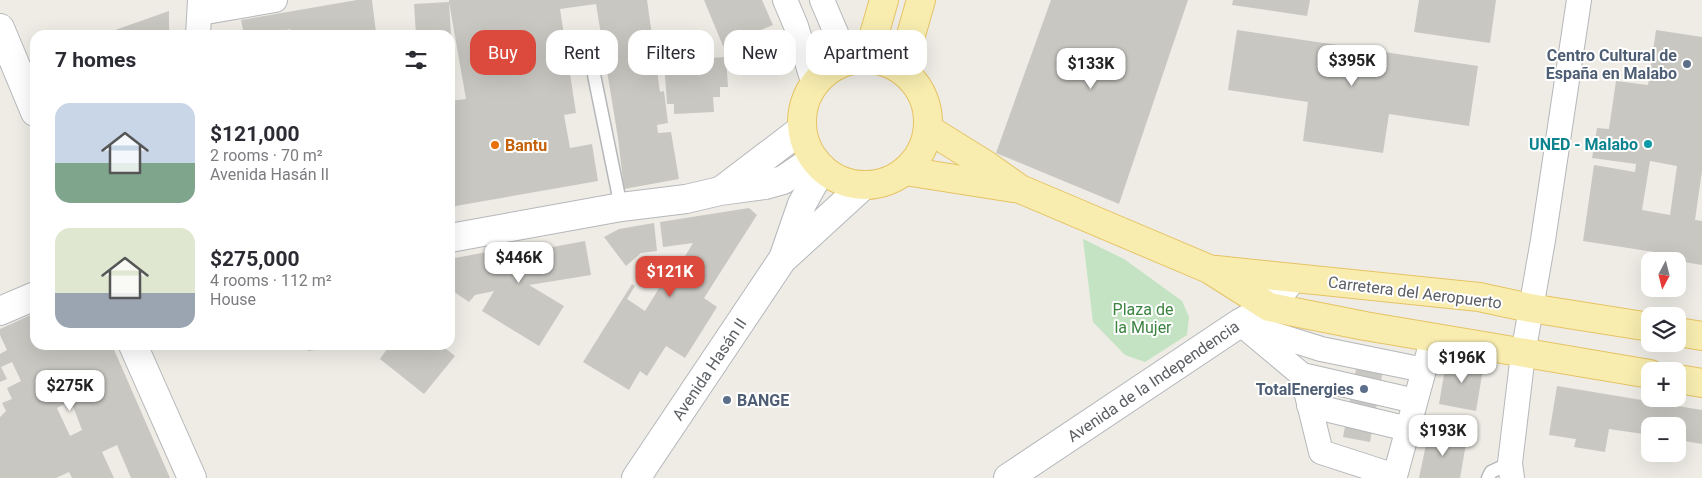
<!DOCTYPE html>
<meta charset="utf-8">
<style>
body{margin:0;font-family:Roboto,sans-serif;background:#f7f7f7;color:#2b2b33;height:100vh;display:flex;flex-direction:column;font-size:19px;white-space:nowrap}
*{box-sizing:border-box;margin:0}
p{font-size:16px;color:#7c7c81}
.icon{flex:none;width:28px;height:28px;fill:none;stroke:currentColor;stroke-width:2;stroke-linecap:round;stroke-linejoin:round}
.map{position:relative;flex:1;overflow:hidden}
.panel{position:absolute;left:30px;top:30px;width:425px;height:320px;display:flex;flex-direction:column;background:#fff;border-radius:15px;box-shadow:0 5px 20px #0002}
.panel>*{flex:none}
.hud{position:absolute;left:470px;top:30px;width:475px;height:45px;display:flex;gap:10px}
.needle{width:32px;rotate:187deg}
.buttons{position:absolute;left:1641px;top:252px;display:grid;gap:10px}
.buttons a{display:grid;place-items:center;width:45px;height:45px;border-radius:10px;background:#fff;box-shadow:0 5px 20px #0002;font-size:25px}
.price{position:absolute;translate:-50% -42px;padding:0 11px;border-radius:10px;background:#fff;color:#222;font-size:16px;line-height:32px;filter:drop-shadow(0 1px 2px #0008)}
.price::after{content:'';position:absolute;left:50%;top:30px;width:15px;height:11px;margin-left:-8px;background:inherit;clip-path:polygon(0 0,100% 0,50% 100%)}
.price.selected{background:#db4a3d;color:#fff}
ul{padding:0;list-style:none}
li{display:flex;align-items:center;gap:15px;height:125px;padding:0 25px}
li span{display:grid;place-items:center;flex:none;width:140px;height:100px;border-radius:15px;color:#555}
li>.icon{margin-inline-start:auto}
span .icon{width:60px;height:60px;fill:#fffc;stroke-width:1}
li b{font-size:21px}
h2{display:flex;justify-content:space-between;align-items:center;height:60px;padding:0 25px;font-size:21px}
.chip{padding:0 18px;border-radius:15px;background:#fff;box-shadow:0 5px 20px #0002;font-size:18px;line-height:45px}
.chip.selected{background:#db4a3d;color:#fff}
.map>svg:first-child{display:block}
</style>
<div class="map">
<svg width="1702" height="478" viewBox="0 0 1702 478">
<rect width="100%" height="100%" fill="#eeece5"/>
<path fill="#c3e3c3" d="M1083,239L1124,259L1182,301L1189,317L1187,335L1145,362L1125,355L1093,322Z"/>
<g fill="#c9c7c2" fill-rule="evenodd">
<path d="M357,0H372L376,33L364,35H291L290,29L283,31V35H244L241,20Z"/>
<path d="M449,0H647L660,92L664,91L668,123L657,125L658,133L671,132L679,179L624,189L618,138L596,4L560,9L576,113L564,115L570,148L592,144L598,181L450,207V101L466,99L449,2L451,35H416L414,4L449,2Z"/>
<path d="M704,0H762L773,25L723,46Z"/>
<path d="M1051,0H1188L1119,204L996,153Z"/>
<path d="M1233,0H1310L1307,16L1232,5Z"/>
<path d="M1419,0H1496L1490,43L1414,32Z"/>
<path d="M169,11V35H101Z"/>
<path d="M1237,30L1478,66L1469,126L1389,114L1383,153L1303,141L1308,102L1228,90Z"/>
<path d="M1656,30L1702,37V171L1695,220L1702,221V265L1678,261L1680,256L1583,241L1594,165L1635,172L1636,164L1592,158L1597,128L1609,129L1616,81L1648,85ZM1650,161L1677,166L1670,215L1642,210Z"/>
<path d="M726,57L728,87H720V97H713L714,112L674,114V104H667L664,61Z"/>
<path d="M749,208L757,215L704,298L717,307L685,358L666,346L647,376L640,371L629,390L583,362L632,284L635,286L627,299L645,311L661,285L638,270L644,261L672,278L693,243L663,247L660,222Z"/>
<path d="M654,223L657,251L641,253L626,266L604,237L619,229Z"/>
<path d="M585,241L591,275L529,285L564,306L539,346L482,311L494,291L475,295L469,302L450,289V259L508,248L509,255Z"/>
<path d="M35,313V345H112L170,478H131L117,445L102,452L114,478H72L69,472L56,478H0V417L6,411L2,403L12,399L7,388L21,381L12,362L1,367L7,379L0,382V354L7,350L0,335V329ZM71,401L82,430L70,436L57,408Z"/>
<path d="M307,345H341V346L308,351Z"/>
<path d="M384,345H441L455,356L424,394L380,359L387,349Z"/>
<path d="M1359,354L1385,359L1370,442L1343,437Z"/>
<path d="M1447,357L1484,363L1476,411L1439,404Z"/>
<path d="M1557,386L1702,410V444L1678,440V426H1650V435L1609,429L1605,452L1574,447L1576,439L1549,435Z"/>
<path d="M1428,435L1467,438L1460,478H1419Z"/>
</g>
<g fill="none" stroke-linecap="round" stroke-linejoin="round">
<g stroke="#b5b7ba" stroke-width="15">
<g id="service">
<path d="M592,65L621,207"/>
<path d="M1488,478L1491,472L1510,463"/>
</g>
</g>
<g stroke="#b5b7ba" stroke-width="26">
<g id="minor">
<path d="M785,0L796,26L814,85"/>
<path d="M822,0L848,61"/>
<path d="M200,13L275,0"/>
<path d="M198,35L200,0"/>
<path d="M1240,323L1302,375L1321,452L1395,476L1433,337"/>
<path d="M1251,327L1321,349L1424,370"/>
<path d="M1302,375L1415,401"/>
<path d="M1309,405L1408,429"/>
<path d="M1512,478L1510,463L1523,354L1543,240L1579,0"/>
</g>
</g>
<g stroke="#b5b7ba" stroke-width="30">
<g id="tertiary">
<path d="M0,28L35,112"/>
<path d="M722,190L802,129"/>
<path d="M450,238L621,207L686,199L720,191L765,185L783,180L814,159"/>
<path d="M0,311L35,296"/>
<path d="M133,345L192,478"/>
</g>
</g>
<g stroke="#b3b7bb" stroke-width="30">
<g id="secondary">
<path d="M784,256L802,204L822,168"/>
<path d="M636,478L782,260L864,185"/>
<path d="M1008,478L1240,323L1269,307L1292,279"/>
</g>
</g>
<g stroke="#e6c365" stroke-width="30">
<g id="primary">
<path d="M867,59L884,0"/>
<circle cx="865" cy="122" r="63"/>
<path d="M901,70L921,0"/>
<path d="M928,129L986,165L1020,189L1209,269L1269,307L1365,326L1650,374"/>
<path d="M905,171L1013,188"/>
<path d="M1216,270L1479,297L1530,308L1650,327"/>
<path d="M1678,332L1702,336"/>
<path d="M1678,379L1702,383"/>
</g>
</g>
<use href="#service" stroke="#fff" stroke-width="12"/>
<use href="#minor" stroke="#fff" stroke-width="24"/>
<use href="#tertiary" stroke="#fff" stroke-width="28"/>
<use href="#secondary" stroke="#fff" stroke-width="28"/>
<use href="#primary" stroke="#f8edaf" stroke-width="28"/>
</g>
<g fill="#5c6f8a" stroke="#fff" stroke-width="2">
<circle cx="1687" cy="64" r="5"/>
<circle cx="1364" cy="389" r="5"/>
<circle cx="727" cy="400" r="5"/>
</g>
<circle fill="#0f9aa8" stroke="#fff" stroke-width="2" cx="1648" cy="144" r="5"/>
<circle fill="#e8710a" stroke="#fff" stroke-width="2" cx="495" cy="145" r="5"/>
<g text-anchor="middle" stroke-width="4" stroke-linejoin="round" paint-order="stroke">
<g font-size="16" font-weight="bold" fill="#4e5e75" stroke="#fff" text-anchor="end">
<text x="1677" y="61">Centro Cultural de<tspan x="1677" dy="18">España en Malabo</tspan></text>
<text x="1354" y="395">TotalEnergies</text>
<text x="737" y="406" text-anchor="start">BANGE</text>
</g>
<g font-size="16" font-weight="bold" fill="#0d838f" stroke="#fff" text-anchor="end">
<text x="1638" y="150">UNED - Malabo</text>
</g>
<g font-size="16" font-weight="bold" fill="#c56008" stroke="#fff" text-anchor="start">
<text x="505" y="151">Bantu</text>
</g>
<g font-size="16" fill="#5c6064" stroke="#fff">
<text transform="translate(1415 292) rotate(7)" y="6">Carretera del Aeropuerto</text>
<text transform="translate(709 369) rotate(-56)" y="6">Avenida Hasán II</text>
<text transform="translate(1153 381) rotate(-34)" y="6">Avenida de la Independencia</text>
</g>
<g font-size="16" fill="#3c8340" stroke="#fff">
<text x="1143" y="315">Plaza de<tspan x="1143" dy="18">la Mujer</tspan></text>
</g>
</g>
</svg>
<div class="buttons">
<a><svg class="needle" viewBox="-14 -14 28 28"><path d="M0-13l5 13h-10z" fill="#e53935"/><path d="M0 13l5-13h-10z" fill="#7c7c81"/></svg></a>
<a><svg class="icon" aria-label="layers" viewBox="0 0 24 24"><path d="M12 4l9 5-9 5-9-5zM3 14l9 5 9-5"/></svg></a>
<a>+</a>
<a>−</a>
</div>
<b class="price" style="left:1352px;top:87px">$395K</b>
<b class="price" style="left:1091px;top:90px">$133K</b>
<b class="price" style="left:519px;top:284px">$446K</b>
<b class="price selected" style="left:670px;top:298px">$121K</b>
<b class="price" style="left:1462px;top:384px">$196K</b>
<b class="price" style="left:70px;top:412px">$275K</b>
<b class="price" style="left:1443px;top:457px">$193K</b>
<div class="hud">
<a class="chip selected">Buy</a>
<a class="chip">Rent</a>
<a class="chip">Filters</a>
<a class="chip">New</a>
<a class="chip">Apartment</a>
</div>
<section class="panel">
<h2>7 homes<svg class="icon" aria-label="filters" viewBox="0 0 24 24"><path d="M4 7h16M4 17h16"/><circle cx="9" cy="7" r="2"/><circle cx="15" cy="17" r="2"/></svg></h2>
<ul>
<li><span style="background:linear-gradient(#c9d6e8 60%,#7fa58c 0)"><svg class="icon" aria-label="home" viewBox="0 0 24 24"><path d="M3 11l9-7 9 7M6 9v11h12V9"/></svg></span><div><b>$121,000</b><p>2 rooms · 70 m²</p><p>Avenida Hasán II</p></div></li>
<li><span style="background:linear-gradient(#dfe7d0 65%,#9aa5b1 0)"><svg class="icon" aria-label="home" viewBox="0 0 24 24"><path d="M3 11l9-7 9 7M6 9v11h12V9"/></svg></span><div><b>$275,000</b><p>4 rooms · 112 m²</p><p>House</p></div></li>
</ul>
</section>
</div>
